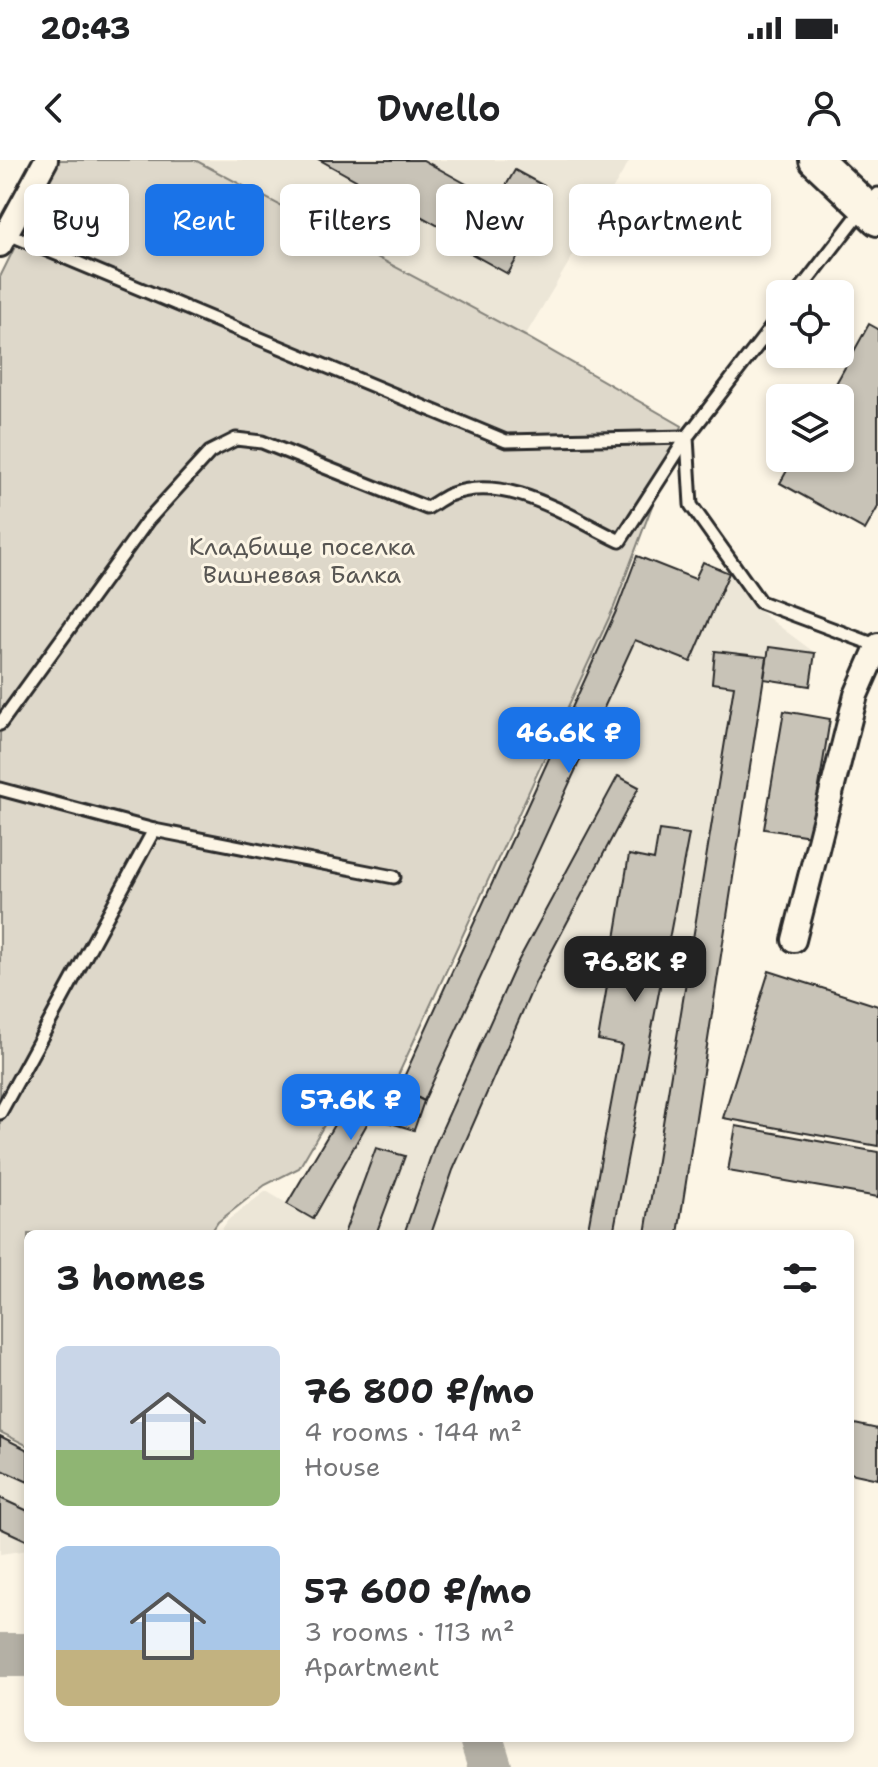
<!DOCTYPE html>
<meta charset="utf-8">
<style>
body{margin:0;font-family:"Shantell Sans",sans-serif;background:#f6f6f6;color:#202124;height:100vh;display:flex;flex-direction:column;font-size:30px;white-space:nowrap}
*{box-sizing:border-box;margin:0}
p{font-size:26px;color:#757577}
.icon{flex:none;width:44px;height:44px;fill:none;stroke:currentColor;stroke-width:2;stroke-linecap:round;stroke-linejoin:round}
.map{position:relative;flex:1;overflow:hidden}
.drawer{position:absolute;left:24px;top:1070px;width:830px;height:512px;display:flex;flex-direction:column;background:#fff;border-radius:12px;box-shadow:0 4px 12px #0003}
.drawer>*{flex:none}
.top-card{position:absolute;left:24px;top:24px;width:830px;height:72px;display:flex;gap:16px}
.controls{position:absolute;left:766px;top:120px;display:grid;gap:16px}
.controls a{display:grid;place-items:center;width:88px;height:88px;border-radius:12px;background:#fff;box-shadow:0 4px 12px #0003;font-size:40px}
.price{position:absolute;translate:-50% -68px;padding:0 18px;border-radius:16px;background:#1a73e8;color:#fff;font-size:26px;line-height:52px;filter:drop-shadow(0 2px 4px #0008)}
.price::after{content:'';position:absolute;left:50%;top:48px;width:24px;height:18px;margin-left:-12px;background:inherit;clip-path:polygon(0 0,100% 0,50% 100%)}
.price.current{background:#222;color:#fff}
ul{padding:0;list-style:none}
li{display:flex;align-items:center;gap:24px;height:200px;padding:0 32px}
li span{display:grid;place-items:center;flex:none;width:224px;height:160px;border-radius:12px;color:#555}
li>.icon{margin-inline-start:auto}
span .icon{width:96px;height:96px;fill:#fffc;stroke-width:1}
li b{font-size:34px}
h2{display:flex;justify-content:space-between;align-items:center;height:96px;padding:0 32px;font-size:34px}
.pill{padding:0 28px;border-radius:12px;background:#fff;box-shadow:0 4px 12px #0003;font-size:28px;line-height:72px}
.pill.current{background:#1a73e8;color:#fff}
.status{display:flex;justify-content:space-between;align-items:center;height:56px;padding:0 40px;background:#fff;direction:ltr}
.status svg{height:22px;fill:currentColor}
header{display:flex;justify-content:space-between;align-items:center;height:104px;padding:0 32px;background:#fff;font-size:36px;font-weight:600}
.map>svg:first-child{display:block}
</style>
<div class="status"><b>20:43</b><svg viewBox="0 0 49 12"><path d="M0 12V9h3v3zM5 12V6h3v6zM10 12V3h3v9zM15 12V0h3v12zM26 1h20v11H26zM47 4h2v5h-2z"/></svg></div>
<header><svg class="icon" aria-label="back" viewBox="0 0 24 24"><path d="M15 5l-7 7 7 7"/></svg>Dwello<svg class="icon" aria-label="person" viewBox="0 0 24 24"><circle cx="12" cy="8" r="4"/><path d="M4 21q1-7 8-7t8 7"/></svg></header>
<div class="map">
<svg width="878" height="1607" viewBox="0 0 878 1607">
<rect width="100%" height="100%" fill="#fcf5e5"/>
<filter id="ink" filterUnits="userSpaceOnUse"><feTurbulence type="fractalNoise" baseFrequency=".0125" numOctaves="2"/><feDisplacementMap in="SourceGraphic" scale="16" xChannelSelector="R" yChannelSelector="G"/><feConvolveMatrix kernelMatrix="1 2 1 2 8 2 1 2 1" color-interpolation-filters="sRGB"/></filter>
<g filter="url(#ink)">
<g fill="#ece6d7">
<path d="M195,0H630L525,176Z"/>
<path d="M637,396L695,419L703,402L729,413L759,451L815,493L810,526L764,520L678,1074H219L228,1060L266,1031L288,1044L350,938L369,946L381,923L399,927Z"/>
<path d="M0,1276L28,1290V1390L0,1394Z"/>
</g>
<path fill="#ded8ca" stroke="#84827a" stroke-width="2" d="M58,0H195L525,176L682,266L614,447L395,922L376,919L368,935L344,931L299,1008L265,1025L218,1062L210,1074H28V1286L0,1272V117Z"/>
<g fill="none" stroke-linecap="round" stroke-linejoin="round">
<g stroke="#b4b0a5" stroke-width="44">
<path d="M0,1495H28"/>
<path d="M481,1578L490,1607"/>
</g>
</g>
<g fill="#c8c3b7" stroke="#2b2b2b" stroke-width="2">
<path d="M320,0H423L497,41L515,10L544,26L530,52L540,58L508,114L454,84L458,77Z"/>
<path d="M869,164L878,169V347L865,370L780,323L794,298H840V238H828Z"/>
<path d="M637,396L695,419L703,402L729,413L691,502L635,480L424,941L399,928L617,449Z"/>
<path d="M769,487L815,493L810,526L764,519Z"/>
<path d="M715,491L767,497L678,1074H645L734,526L712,523Z"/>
<path d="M784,551L830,559L811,676L764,669Z"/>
<path d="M618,616L639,627L535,823L453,1010L431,1074H404L434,987L516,805Z"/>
<path d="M659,670L689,674L613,1074H587L622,885L598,880L629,695L654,700Z"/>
<path d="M769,811L878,846V986L723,958Z"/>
<path d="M381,923L399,928L424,941L414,970L371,957L313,1059L287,1044L350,938L369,947Z"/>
<path d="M736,966L878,992V1037L728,1011Z"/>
<path d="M376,988L405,996L376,1074H344Z"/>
<path d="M850,1263L878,1269V1319L850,1313Z"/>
<path d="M0,1276L28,1290V1322L0,1309Z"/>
<path d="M0,1338L28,1351V1381L0,1368Z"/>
</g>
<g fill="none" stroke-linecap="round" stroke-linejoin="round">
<g stroke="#2b2b2b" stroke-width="17">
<g id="lane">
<path d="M6,73L506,281L687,277"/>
<path d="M797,134L865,46L878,34"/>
<path d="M780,156L687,277L691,345L760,442L878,486"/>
<path d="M0,564L148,360L210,292L236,279L262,282L427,348C434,344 442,338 449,335C507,312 569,357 620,381L687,277"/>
<path d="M0,629L154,670L394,717"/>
<path d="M0,953L154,670"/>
</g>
</g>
<g stroke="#2b2b2b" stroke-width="28">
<g id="street">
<path d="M0,85L46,0"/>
<path d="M794,780L856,535L878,485"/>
</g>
</g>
<g stroke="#2b2b2b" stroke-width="38">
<path id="secondary" d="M816,0L878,59"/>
</g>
<use href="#lane" stroke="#fcf5e5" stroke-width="11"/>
<use href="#street" stroke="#fcf5e5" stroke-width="22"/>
<use href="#secondary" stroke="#fcf5e5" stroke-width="32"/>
</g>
</g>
<g text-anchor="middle" stroke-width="6" stroke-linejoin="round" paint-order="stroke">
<g font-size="24" fill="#585653" stroke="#fcf5e5">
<text x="302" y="395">Кладбище поселка<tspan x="302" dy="28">Вишневая Балка</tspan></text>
</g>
</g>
</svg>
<div class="controls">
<a><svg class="icon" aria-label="locate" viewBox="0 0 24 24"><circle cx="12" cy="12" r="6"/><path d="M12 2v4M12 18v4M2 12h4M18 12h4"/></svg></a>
<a><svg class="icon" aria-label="layers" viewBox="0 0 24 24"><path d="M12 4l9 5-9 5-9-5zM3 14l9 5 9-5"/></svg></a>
</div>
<b class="price" style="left:569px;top:615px">46.6K ₽</b>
<b class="price current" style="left:635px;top:844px">76.8K ₽</b>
<b class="price" style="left:351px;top:982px">57.6K ₽</b>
<div class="top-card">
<a class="pill">Buy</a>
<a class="pill current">Rent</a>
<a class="pill">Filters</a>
<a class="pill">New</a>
<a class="pill">Apartment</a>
</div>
<section class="drawer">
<h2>3 homes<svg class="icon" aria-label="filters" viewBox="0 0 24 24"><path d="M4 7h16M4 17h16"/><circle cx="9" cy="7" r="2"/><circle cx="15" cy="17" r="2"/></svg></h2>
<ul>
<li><span style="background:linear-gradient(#c9d6e8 65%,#8fb573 0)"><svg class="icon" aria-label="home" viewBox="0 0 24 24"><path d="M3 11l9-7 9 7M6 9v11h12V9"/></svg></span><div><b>76 800 ₽/mo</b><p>4 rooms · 144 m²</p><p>House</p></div></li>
<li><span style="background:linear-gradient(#a9c7e8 65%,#c2b280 0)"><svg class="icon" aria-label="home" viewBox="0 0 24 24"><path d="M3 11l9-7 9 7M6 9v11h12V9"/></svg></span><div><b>57 600 ₽/mo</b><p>3 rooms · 113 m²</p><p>Apartment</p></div></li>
</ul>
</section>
</div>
